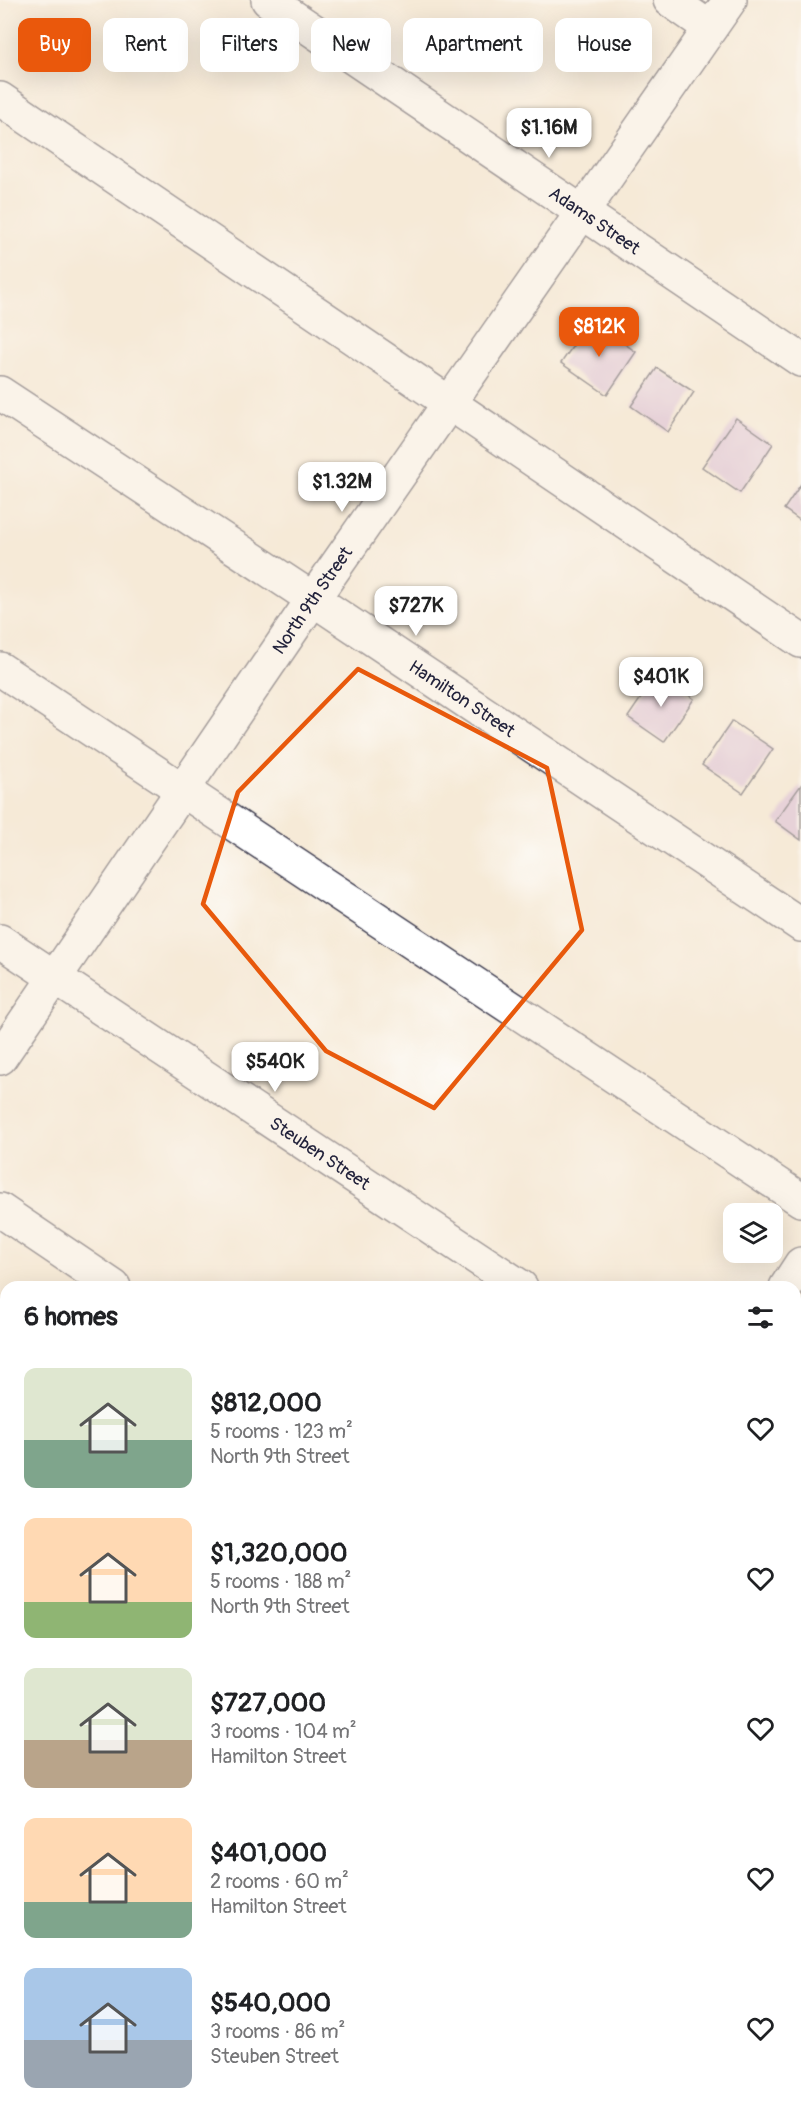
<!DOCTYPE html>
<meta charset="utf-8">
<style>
body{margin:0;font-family:Pangolin,sans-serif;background:#f6f6f6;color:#202124;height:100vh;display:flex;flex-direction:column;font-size:22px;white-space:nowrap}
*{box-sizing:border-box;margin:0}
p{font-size:20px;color:#757577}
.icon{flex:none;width:33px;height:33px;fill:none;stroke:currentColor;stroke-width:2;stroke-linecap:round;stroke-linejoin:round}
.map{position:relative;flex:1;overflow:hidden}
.side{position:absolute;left:0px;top:1281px;width:801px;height:834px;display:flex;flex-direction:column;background:#fff;border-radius:18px 18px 0 0;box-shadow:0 6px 24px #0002}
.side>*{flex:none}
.banner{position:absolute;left:18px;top:18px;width:765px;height:54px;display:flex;gap:12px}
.controls{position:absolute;left:723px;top:1203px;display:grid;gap:12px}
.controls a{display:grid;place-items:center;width:60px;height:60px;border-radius:12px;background:#fff;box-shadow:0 6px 24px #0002;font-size:30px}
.price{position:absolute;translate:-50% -51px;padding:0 14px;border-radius:12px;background:#fff;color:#222;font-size:20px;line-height:39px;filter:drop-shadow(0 2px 3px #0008)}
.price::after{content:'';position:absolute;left:50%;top:36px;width:18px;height:14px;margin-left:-9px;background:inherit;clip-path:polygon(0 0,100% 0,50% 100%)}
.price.on{background:#ea580c;color:#fff}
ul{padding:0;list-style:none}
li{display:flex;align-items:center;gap:18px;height:150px;padding:0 24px}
li span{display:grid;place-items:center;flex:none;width:168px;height:120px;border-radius:12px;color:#555}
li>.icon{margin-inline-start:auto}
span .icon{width:72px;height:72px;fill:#fffc;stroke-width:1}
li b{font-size:26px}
h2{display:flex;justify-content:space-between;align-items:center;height:72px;padding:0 24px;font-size:26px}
.chip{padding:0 21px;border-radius:12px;background:#fff;box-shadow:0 6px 24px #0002;font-size:21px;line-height:54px}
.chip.on{background:#ea580c;color:#fff}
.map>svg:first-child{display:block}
</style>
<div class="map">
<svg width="801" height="2115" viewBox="0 0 801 2115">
<rect width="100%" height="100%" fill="#fff"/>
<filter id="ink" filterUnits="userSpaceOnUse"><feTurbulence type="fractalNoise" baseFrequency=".0167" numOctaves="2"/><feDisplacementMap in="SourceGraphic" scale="12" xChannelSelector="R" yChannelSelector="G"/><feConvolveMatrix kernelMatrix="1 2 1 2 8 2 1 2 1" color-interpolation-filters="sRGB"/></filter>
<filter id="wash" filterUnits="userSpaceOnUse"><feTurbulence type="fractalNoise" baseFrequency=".008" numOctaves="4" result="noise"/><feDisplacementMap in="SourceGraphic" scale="24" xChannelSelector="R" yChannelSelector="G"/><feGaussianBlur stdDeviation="1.35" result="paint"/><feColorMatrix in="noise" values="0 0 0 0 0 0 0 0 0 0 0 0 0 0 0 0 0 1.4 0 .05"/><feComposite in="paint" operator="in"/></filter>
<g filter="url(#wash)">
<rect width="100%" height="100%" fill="#f6ead7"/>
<g id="blocks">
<g fill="#d4b5d9">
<path d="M591,320L636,352L607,395L561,363Z"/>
<path d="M657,368L694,392L668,432L631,406Z"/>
<path d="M736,418L773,444L740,493L702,467Z"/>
<path d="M801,484V521L784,509Z"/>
<path d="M658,673L694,699L664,742L628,717Z"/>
<path d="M732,721L773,749L743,793L702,765Z"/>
<path d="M801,785V840L775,821Z"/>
<path d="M801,1380V1397L795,1393V1389Z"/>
</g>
</g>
</g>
<g filter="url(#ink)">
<use href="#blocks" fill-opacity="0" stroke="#424052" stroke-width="1.5"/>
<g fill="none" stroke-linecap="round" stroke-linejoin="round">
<g stroke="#424052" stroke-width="36">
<g id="minor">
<path id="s1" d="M268,0L801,360"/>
<path d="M670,0L710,28"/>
<path d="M0,99L801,641"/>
<path id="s2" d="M0,393L313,599L801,925"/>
<path d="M0,669L801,1200"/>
<path id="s3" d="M0,941L521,1287"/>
<path id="s4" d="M0,1058L313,599L730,0"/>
<path d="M0,1210L114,1287"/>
<path d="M786,1287L801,1264"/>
<path d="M795,1469L801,1473"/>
<path d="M0,1488L6,1492"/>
<path d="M795,1743L801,1747"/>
<path d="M0,1793L6,1796"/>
<path d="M795,2020L801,2024"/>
<path d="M0,2050L6,2055"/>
<path d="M90,2109L99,2115"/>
<path d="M475,2109L484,2115"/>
<path d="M233,2115L237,2109"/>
</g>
</g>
<use href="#minor" stroke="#fff" stroke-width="33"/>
</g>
</g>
<path d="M0 0H801V2115H0ZM358,669L547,768L582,930L434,1108L326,1051L203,904L238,792Z" fill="#f6ead7" fill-opacity=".55" fill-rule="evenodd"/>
<path fill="none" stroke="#e8590c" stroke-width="4.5" stroke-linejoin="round" d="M358,669L547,768L582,930L434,1108L326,1051L203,904L238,792Z"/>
<g text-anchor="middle" stroke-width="4.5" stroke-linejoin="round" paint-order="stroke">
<g font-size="18" fill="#22223b" stroke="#fff">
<text dy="6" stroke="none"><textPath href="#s1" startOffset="394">Adams Street</textPath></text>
<text dy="6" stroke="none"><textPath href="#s4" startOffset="554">North 9th Street</textPath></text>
<text dy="6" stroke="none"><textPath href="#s2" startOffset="554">Hamilton Street</textPath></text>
<text dy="6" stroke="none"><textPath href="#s3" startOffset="384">Steuben Street</textPath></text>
</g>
</g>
</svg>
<div class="controls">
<a><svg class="icon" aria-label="layers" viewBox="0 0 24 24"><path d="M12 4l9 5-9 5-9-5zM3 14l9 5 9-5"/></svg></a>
</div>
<b class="price" style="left:549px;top:159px">$1.16M</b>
<b class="price on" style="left:599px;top:358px">$812K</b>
<b class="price" style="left:342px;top:513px">$1.32M</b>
<b class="price" style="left:416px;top:637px">$727K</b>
<b class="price" style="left:661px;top:708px">$401K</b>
<b class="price" style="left:275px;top:1093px">$540K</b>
<div class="banner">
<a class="chip on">Buy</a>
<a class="chip">Rent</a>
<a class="chip">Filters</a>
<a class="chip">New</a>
<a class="chip">Apartment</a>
<a class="chip">House</a>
</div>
<section class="side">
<h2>6 homes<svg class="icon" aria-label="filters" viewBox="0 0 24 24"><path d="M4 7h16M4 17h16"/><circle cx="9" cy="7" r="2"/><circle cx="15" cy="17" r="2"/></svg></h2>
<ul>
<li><span style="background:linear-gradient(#dfe7d0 60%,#7fa58c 0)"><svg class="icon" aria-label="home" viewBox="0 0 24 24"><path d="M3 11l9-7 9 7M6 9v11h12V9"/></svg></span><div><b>$812,000</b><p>5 rooms · 123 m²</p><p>North 9th Street</p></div><svg class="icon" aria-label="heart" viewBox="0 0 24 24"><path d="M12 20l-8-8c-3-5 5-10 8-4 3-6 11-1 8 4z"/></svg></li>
<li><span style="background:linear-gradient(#ffd9b3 70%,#8fb573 0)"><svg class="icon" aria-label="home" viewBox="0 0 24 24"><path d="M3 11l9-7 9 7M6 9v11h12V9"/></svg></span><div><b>$1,320,000</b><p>5 rooms · 188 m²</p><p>North 9th Street</p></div><svg class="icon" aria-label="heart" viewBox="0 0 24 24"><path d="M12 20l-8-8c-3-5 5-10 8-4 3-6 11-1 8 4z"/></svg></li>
<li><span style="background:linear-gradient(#dfe7d0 60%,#b9a48a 0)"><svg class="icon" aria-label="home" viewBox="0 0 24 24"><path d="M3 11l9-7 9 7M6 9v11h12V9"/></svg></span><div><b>$727,000</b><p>3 rooms · 104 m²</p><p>Hamilton Street</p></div><svg class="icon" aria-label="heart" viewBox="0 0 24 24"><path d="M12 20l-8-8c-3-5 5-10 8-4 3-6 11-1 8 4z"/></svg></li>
<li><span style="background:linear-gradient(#ffd9b3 70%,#7fa58c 0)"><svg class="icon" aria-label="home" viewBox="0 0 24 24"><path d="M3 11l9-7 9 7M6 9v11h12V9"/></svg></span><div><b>$401,000</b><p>2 rooms · 60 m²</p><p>Hamilton Street</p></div><svg class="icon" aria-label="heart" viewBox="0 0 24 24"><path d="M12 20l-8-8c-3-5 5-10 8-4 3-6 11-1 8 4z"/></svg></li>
<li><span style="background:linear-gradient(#a9c7e8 60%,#9aa5b1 0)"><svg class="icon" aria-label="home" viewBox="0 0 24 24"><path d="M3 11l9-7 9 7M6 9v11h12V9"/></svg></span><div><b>$540,000</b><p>3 rooms · 86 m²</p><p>Steuben Street</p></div><svg class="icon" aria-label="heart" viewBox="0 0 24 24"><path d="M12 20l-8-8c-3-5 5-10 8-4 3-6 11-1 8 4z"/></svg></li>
</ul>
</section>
</div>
